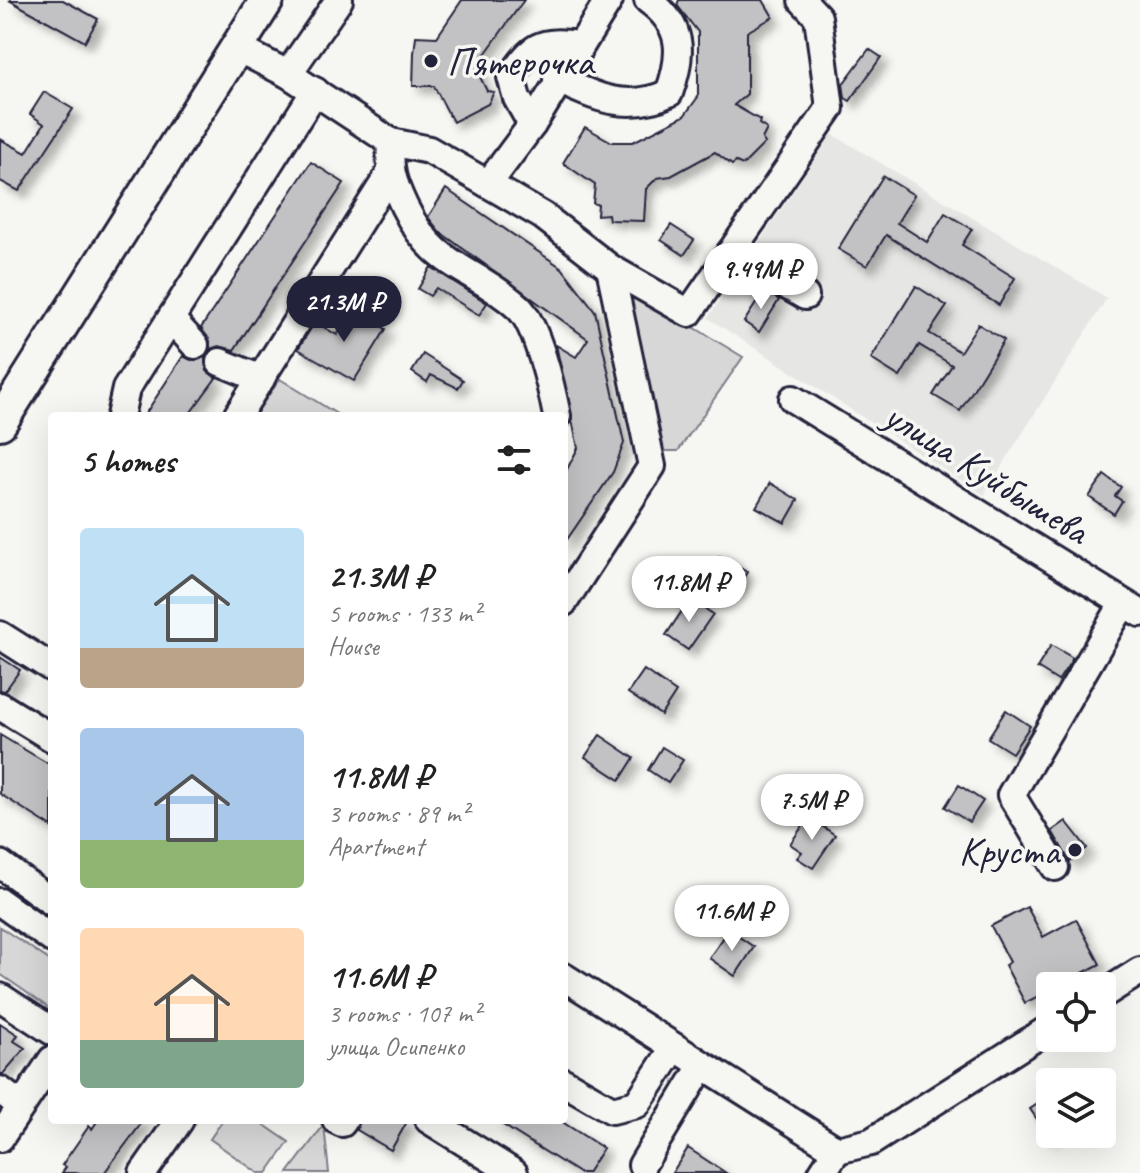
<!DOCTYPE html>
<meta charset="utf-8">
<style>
body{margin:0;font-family:Caveat,sans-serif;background:#f6f6f6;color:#222;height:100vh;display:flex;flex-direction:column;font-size:30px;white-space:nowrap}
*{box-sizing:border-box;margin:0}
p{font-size:26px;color:#767676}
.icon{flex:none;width:44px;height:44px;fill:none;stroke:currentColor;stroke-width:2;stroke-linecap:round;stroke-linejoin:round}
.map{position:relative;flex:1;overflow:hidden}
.panel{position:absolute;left:48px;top:412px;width:520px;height:712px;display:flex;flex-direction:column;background:#fff;border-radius:8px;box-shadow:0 8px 32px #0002}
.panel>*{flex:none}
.fabs{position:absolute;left:1036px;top:972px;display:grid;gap:16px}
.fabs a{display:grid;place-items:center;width:80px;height:80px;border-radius:8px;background:#fff;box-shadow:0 8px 32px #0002;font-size:40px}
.price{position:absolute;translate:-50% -68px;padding:0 18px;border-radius:28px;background:#fff;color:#222;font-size:26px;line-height:52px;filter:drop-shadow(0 2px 4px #0008)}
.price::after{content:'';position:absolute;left:50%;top:48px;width:24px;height:18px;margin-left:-12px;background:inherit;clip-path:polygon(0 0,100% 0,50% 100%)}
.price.current{background:#22223b;color:#fff}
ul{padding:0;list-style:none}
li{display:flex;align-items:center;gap:24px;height:200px;padding:0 32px}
li span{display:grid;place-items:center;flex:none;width:224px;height:160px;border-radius:8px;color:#555}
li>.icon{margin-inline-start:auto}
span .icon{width:96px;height:96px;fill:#fffc;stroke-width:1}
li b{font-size:34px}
h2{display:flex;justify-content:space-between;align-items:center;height:96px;padding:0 32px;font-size:34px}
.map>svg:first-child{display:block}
</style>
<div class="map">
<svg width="1140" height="1173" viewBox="0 0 1140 1173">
<defs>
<filter id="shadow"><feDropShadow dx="7" dy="7" stdDeviation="4" flood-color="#0004"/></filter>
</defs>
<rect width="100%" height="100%" fill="#f6f6f2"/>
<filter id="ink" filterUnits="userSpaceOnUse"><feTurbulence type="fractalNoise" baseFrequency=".0125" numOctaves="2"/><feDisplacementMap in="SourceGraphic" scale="16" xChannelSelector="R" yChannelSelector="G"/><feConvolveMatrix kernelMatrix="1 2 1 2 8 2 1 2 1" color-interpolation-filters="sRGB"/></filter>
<g filter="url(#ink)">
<path fill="#e6e6e4" d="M832,134L1107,298L984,495L708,318Z"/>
<g fill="#d7d7d7" stroke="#7c7c89" stroke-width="2">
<path d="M634,291L743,357L678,451H658L629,297Z"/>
<path d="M280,379L340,416H254Z"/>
<path d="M0,927L52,962V1010L0,974Z"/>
<path d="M223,1120H257L289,1142L267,1173H258L210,1139Z"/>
<path d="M324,1125L329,1173H288Z"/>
</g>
<g fill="#c2c2c4" stroke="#22223b" stroke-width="2" filter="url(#shadow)">
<path d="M9,0H63L98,19L85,42Z"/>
<path d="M462,0H524L480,61L479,75L487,91L494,92L488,104L453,122L434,86H413L414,53L416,36L437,37Z"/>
<path d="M679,0H763L773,17L747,32V94L734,105L760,120L759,124L767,129L762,139L765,143L743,165L736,162L732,165L715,152L671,176L657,178L646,189L644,221L609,220L608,214L597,215L598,205L593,203L595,185L563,163L585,127L612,142H633L684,116L698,97V32L677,5Z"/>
<path d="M869,49L881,57L850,101L845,98L843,84Z"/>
<path d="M44,92L73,109L19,191L0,181V139L26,153L44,124L30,114Z"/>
<path d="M311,162L344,183L234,350L219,346L210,349V341L201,328Z"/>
<path d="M883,176L914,195L897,223L927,242L945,213L972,229L962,245L1015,278L999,305L886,235L867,266L838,249Z"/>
<path d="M446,189L562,268L595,311L624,443L613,472L564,544V475L578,448L556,345L576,357L588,339L440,232L428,217Z"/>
<path d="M671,225L694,240L684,255L661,240Z"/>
<path d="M431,267L487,303L479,315L436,288L430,296L418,289Z"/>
<path d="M916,286L947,306L929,333L960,352L978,324L1004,340L960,411L933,395L952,365L919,345L900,377L871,359Z"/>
<path d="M764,291L779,300L759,332L744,322Z"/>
<path d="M353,309L386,329L354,381L298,349L315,322L337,335Z"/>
<path d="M423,354L463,380L458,388L431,375L427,382L412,372Z"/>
<path d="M183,356L191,360L205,357L207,371L216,378L188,416H144Z"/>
<path d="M1104,475L1121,487L1115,496L1122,501L1114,514L1089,497Z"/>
<path d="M770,483L798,500L785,523L756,507Z"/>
<path d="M720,556L747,572L736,590L709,573Z"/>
<path d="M690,599L713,614L688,650L666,635Z"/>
<path d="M1051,645L1073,658L1058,681L1037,668Z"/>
<path d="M0,657L20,670L5,691L0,690Z"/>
<path d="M644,670L676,692L661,715L628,693Z"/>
<path d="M1006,710L1030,726L1012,753L988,738Z"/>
<path d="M0,735L52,766V827L0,794Z"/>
<path d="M600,735L634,758L620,780L585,757Z"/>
<path d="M662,747L683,760L668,783L648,770Z"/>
<path d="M959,785L983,801L969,822L945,807Z"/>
<path d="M809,817L835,835L813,868L797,858L802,852L790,844Z"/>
<path d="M1066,821L1087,848L1070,862L1052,831Z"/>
<path d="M1027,907L1043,937L1076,919L1100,964L1058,986H1050V990L1025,1003L1005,965L1010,962L991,926Z"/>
<path d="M729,930L754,947L735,976L709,958Z"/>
<path d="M0,1023L18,1035L14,1041L25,1048L3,1074H0Z"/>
<path d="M1045,1099L1050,1106V1138L1030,1109Z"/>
<path d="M98,1120H144L104,1173H62L66,1167L62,1165L89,1126L92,1129Z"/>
<path d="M360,1120H408L391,1150L357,1130Z"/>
<path d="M495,1120H559L603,1148L587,1173H579Z"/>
<path d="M688,1148L726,1173H672Z"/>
</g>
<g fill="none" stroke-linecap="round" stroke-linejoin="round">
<g stroke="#22223b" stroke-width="32">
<g id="minor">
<path d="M237,48L288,74L391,142L429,150L488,184L543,216L610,268L689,313L830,108L818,17L802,0"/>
<path d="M288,74L339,0"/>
<path d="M557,79C596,98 628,112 669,93C683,54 684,26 648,0"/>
<path d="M532,125L517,98L511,77C533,45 540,40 579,45"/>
<path d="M391,142C389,171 392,180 404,206C435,270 472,266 518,307C537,324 552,390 557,416"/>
<path d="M488,184L532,125L609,0"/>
<path d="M730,253L805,296"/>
<path d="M171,319L195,345"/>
<path d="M220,362L261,379"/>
<path d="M793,399L1140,613"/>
<path d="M120,416L126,389L315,91"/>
<path d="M237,416L389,175"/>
<path d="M564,602L652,466L610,268"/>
<path d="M0,635L52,668"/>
<path d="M0,706L52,738"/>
<path d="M0,864L52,902"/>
<path d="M1055,867L1011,795L1123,604"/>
<path d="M0,902L52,939"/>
<path d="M564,977L837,1150L871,1142L1050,1028"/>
<path d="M1102,995L1140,971"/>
<path d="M0,997L52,1031"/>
<path d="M564,1082L612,1110L637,1104L674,1048"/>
<path d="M0,1090L21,1106"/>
<path d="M336,1120L342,1123L344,1120"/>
<path d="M429,1120L514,1173"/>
<path d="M0,1138L52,1060"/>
<path d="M642,1165L702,1066"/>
<path d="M143,1173L180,1120"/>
<path d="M822,1173L837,1150"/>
</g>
</g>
<g stroke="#22223b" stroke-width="38">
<path id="major" d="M0,423L267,0"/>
</g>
<use href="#minor" stroke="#f6f6f2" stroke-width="26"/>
<use href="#major" stroke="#f6f6f2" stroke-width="32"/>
</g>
</g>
<g fill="#22223b" stroke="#f6f6f2" stroke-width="3">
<circle cx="431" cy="61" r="8"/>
<circle cx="1075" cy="850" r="8"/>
</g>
<g text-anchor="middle" stroke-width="7" stroke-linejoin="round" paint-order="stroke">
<g font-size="40" fill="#22223b" stroke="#f6f6f2" text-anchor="start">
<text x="447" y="75">Пятерочка</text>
<text x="1059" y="864" text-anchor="end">Круста</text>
</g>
<g font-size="40" fill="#22223b" stroke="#f6f6f2">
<text transform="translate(987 472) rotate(32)" y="14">улица Куйбышева</text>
</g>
</g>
</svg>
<div class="fabs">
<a><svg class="icon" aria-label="locate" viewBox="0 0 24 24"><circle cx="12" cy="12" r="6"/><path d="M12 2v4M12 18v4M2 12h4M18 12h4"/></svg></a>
<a><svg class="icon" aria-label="layers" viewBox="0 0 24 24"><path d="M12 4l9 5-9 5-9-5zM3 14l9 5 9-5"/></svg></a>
</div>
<b class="price" style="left:761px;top:311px">9.49M ₽</b>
<b class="price current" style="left:344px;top:344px">21.3M ₽</b>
<b class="price" style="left:689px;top:624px">11.8M ₽</b>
<b class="price" style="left:812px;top:842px">7.5M ₽</b>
<b class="price" style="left:732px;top:953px">11.6M ₽</b>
<section class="panel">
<h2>5 homes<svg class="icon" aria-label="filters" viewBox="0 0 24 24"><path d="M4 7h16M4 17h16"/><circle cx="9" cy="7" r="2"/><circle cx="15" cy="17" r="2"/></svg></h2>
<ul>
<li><span style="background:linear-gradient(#bfe0f5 75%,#b9a48a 0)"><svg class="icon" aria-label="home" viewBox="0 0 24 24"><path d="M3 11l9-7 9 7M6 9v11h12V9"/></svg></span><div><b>21.3M ₽</b><p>5 rooms · 133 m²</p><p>House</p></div></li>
<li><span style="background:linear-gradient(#a9c7e8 70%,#8fb573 0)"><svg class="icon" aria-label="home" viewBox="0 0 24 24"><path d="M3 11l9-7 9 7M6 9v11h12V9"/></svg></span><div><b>11.8M ₽</b><p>3 rooms · 89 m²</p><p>Apartment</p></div></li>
<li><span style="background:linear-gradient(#ffd9b3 70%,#7fa58c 0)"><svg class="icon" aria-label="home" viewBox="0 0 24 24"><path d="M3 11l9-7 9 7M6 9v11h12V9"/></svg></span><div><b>11.6M ₽</b><p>3 rooms · 107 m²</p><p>улица Осипенко</p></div></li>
</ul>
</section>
</div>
